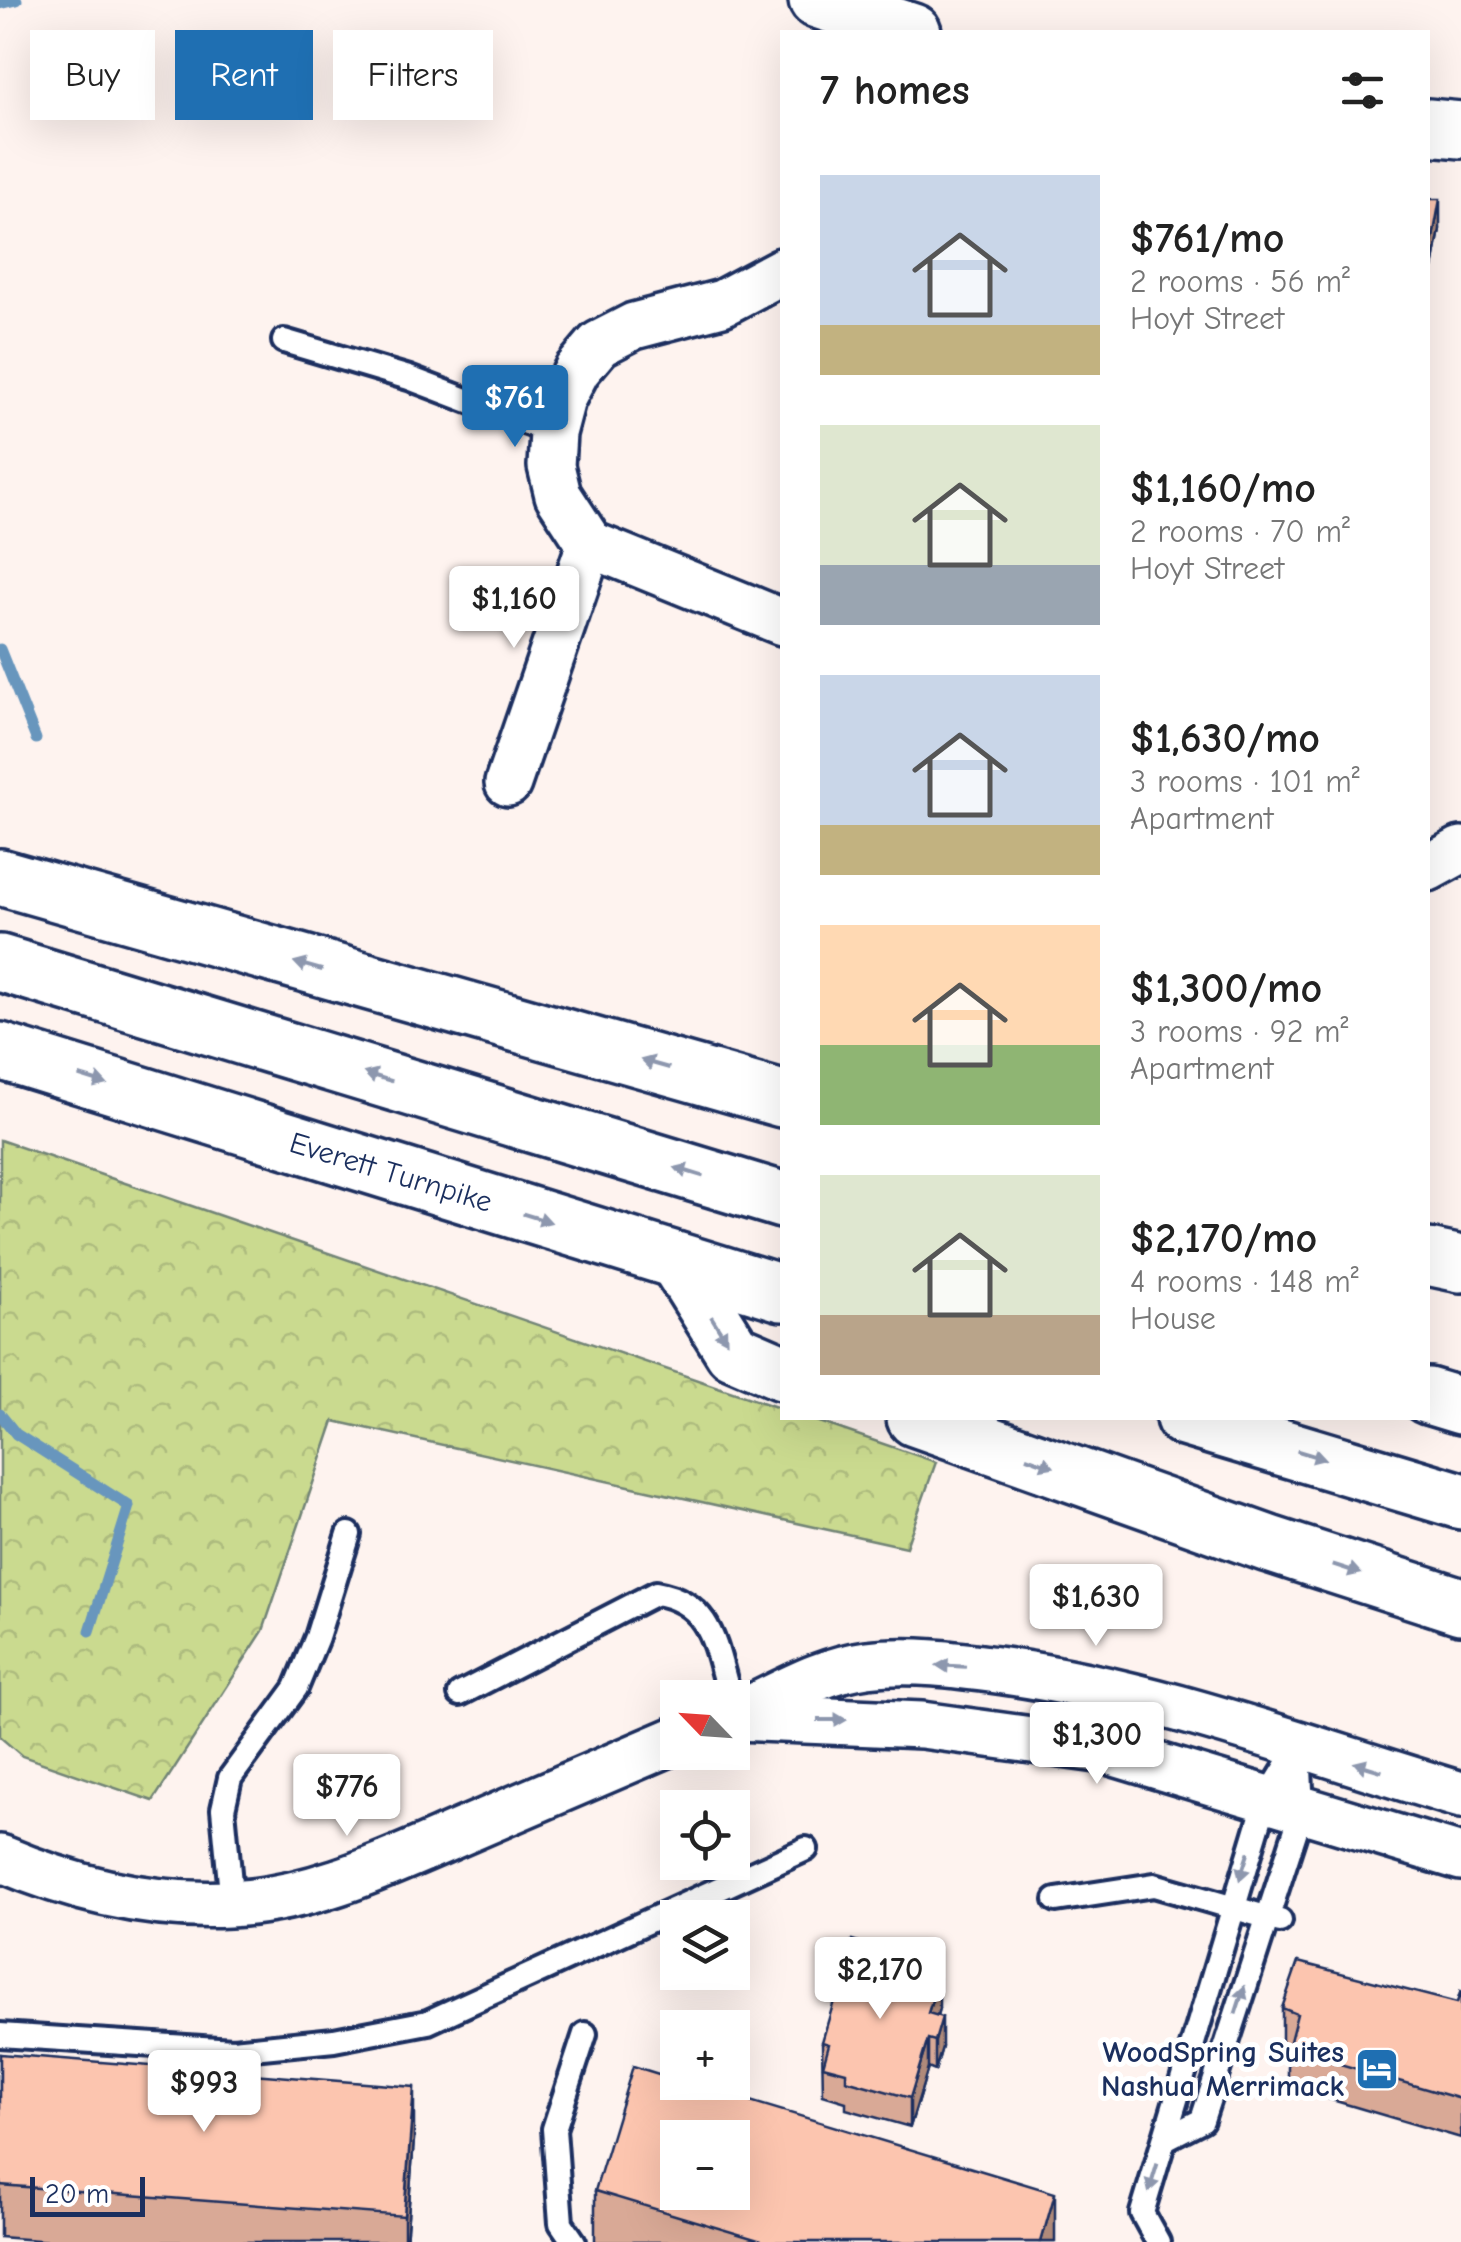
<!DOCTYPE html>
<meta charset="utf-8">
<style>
body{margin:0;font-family:"Comic Neue",sans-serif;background:#f6f6f6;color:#222;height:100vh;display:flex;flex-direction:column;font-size:38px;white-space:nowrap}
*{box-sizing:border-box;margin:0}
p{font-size:32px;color:#767676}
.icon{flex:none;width:55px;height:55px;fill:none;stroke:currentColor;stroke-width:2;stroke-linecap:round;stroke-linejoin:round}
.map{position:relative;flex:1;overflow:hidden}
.panel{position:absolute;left:780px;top:30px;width:650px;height:1390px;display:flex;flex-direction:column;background:#fff;border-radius:0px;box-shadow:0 10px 40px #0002}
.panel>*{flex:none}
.banner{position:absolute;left:30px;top:30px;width:600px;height:90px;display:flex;gap:20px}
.needle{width:65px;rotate:295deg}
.tools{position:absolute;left:660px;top:1680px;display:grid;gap:20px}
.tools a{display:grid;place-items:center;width:90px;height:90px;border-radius:0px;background:#fff;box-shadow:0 10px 40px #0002;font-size:50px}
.scale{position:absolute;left:30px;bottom:25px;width:115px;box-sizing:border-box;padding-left:10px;border:5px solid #1b2f5e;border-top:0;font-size:28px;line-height:35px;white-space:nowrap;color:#1b2f5e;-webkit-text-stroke:8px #fff;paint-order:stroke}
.price{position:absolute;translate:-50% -85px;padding:0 22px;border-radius:10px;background:#fff;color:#222;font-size:32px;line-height:65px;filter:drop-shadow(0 2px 5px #0008)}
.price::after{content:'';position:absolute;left:50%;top:60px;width:30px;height:22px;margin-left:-15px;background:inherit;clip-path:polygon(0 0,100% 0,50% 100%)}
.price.on{background:#1f6fb2;color:#fff}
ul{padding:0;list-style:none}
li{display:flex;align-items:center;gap:30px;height:250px;padding:0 40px}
li span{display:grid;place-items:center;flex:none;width:280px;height:200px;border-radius:0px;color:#555}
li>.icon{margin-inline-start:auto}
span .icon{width:120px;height:120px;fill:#fffc;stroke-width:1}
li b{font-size:42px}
h2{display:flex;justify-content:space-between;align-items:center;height:120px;padding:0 40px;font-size:42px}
.tag{padding:0 35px;border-radius:0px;background:#fff;box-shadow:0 10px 40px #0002;font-size:35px;line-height:90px}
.tag.on{background:#1f6fb2;color:#fff}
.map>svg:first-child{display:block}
</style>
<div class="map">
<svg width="1461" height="2242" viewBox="0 0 1461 2242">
<defs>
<pattern id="forest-crowns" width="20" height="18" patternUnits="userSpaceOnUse" patternTransform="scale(2.5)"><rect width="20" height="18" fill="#cada8f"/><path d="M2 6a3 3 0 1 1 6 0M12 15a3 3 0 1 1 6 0" fill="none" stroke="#adbb7e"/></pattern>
</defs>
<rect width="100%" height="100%" fill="#fef3ef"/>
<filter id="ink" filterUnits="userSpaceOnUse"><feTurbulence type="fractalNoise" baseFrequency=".01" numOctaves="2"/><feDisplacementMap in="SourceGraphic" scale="20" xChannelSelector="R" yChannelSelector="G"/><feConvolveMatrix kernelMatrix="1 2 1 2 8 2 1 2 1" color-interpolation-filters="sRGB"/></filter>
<g filter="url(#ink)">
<path fill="url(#forest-crowns)" stroke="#728476" stroke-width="2.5" d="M0,1140L782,1409V1418H808L936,1462L906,1547L334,1421L263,1631L153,1801L22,1756L0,1737Z"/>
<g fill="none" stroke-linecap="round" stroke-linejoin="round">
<g stroke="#6896bd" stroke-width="11">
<path d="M0,4L17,0"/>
<path d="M0,649L36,739"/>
<path d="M0,1414L16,1434L129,1506L90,1631"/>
</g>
<g stroke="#1b2f5e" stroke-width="30">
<g id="service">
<path d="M284,341L409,378L553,433"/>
<path d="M460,1694L656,1593C714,1603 715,1649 730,1698"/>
<path d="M1056,1900L1154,1885L1280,1921"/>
<path d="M232,1904L223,1809L230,1778L296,1688L317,1637L349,1534"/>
<path d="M0,2035L233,2050L334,2040L428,2022L806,1849"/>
<path d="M1165,2139L1202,2120L1302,1811L1299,1746"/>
<path d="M574,2242L561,2223L554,2129L585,2034"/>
<path d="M1158,2242L1142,2213L1266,1800L1299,1746"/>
</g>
</g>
<g stroke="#1b2f5e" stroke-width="52">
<g id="minor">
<path d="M782,271L722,303L634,326L599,344L577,370L562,399L553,433L551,466L558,495L590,544L782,622"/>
<path d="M508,783L590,544"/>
<path d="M1428,868L1461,850"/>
<path d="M732,1717C778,1697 816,1671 867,1664C911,1658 960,1665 1004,1671C1160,1693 1310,1750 1461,1795"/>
<path d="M737,1717L922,1725L1105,1750L1461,1857"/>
<path d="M0,1858C73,1889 150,1908 229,1904C314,1900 391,1862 468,1829C538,1799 608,1769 678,1739"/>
</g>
</g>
<g stroke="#1b2f5e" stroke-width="62">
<g id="primary">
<path d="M817,0L913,32"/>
<path d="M1428,127L1461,130"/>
</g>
</g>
<g stroke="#1b2f5e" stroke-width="62">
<g id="motorway">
<path d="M0,877L782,1099"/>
<path d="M0,963L782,1200"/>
<path d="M0,1051L782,1293"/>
<path d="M1428,1257L1461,1264"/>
<path d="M677,1261L733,1351L782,1372"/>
<path d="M1428,1396L1461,1406"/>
<path d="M915,1418L1269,1544L1461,1606"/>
<path d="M1184,1418L1461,1501"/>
</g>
</g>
<use href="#service" stroke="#fff" stroke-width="22"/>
<use href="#minor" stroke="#fff" stroke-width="45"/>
<use href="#primary" stroke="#fff" stroke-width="55"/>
<use href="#motorway" stroke="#fff" stroke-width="55"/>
</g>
<g fill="#d9a996" stroke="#1b2f5e" stroke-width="2.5">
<path d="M1428,199L1440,229L1429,290H1428Z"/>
<path d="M889,1964L939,2008L937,2016L942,2047L935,2071L928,2068L910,2127L846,2109V2102L823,2095L822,2042Z"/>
<path d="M1461,1990V2138L1288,2087V2049L1282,2046V2008L1457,2003Z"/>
<path d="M0,2054L414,2139L406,2242H64L0,2237Z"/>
<path d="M595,2191L1055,2242H595Z"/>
</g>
<g fill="#b08a7a" stroke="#1b2f5e" stroke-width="2.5">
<path d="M1440,199V229L1429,290V260Z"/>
<path d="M939,1978V2008L930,2039L928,2013Z"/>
<path d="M942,2017V2047L935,2071V2041Z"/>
<path d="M928,2039V2068L910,2127V2098Z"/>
<path d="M414,2087V2139L406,2242H404V2216Z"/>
<path d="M1055,2193V2242H1041Z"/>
</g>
<g fill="#fcc5af" stroke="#1b2f5e" stroke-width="2.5" fill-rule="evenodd">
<path d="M1428,199H1440L1429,260H1428Z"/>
<path d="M852,1940L889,1951L885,1963L939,1978L928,2013L942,2017L935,2041L928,2039L910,2098L846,2080V2072L823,2066L829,2044L822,2042Z"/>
<path d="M1298,1962L1457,2003L1461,1990V2099L1288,2049L1297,2014L1282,2008Z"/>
<path d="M0,2054L414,2087L404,2216L0,2185Z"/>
<path d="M633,2066L678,2080V2082H687L1055,2193L1041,2242H765L595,2191ZM678,2138H732V2192H678Z"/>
</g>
<defs><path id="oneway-solid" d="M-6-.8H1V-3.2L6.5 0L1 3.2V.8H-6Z" transform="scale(2.5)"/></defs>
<g fill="#8d97ae">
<use href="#oneway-solid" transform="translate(308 966) rotate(-164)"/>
<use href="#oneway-solid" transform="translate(655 1064) rotate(-164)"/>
<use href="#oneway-solid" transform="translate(378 1077) rotate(-163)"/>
<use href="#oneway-solid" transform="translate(93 1080) rotate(17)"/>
<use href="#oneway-solid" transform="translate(689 1172) rotate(-163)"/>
<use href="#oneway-solid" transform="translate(537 1218) rotate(17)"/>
<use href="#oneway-solid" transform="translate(719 1329) rotate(58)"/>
<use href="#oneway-solid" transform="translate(1311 1455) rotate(17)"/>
<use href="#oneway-solid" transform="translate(1040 1462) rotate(20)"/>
<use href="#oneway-solid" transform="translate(1347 1569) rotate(18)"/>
<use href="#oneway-solid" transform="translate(951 1666) rotate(-177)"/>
<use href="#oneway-solid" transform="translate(832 1720)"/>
<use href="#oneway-solid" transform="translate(1368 1767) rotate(-163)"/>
<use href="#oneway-solid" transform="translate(1244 1866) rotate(108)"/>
<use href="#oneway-solid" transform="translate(1240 2000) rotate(-72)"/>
<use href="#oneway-solid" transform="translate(1153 2178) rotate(107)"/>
</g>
</g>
<defs>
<g id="hotel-square" transform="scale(2.25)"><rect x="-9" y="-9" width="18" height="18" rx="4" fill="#1f6fb2" stroke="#fff"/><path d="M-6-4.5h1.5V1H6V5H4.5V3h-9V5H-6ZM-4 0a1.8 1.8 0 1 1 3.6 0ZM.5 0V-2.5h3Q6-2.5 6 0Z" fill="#fff"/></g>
</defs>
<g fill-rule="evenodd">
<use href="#hotel-square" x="1377" y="2069"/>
</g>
<g text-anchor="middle" stroke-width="10" stroke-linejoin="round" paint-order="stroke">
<g font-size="30" fill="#1b2f5e" stroke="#fff">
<text transform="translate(391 1172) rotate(17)" y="10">Everett Turnpike</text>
</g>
<g font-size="30" font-weight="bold" fill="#1b2f5e" stroke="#fff" text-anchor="end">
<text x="1344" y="2062">WoodSpring Suites<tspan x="1344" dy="34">Nashua Merrimack</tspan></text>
</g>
</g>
</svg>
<div class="tools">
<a><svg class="needle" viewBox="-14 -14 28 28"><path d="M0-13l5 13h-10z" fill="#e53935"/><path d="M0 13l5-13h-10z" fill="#767676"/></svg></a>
<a><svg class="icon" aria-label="locate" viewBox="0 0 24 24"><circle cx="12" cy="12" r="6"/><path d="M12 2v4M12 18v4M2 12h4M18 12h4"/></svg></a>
<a><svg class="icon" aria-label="layers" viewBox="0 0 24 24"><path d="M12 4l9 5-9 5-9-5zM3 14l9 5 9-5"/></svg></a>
<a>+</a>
<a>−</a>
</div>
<div class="scale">20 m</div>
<b class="price on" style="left:515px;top:450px">$761</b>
<b class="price" style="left:514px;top:651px">$1,160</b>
<b class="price" style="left:1096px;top:1649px">$1,630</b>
<b class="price" style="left:1097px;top:1787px">$1,300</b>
<b class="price" style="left:347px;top:1839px">$776</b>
<b class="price" style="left:880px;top:2022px">$2,170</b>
<b class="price" style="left:204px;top:2135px">$993</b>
<div class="banner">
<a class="tag">Buy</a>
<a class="tag on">Rent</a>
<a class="tag">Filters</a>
</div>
<section class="panel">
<h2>7 homes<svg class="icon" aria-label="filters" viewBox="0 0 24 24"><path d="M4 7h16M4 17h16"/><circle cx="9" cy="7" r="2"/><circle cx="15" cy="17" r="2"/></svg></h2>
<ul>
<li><span style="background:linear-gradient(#c9d6e8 75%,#c2b280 0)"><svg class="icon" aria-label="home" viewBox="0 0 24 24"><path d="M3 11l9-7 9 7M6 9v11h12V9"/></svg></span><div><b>$761/mo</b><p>2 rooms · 56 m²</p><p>Hoyt Street</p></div></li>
<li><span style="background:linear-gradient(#dfe7d0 70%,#9aa5b1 0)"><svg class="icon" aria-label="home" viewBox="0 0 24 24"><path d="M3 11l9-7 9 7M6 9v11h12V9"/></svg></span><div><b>$1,160/mo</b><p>2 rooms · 70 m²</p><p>Hoyt Street</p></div></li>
<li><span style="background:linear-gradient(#c9d6e8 75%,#c2b280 0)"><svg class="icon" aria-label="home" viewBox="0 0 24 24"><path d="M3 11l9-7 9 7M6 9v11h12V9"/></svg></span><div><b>$1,630/mo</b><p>3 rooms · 101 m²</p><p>Apartment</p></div></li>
<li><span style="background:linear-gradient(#ffd9b3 60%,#8fb573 0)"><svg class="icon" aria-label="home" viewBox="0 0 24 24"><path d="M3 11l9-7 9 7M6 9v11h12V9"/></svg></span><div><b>$1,300/mo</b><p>3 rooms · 92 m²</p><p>Apartment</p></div></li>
<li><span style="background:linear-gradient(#dfe7d0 70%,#b9a48a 0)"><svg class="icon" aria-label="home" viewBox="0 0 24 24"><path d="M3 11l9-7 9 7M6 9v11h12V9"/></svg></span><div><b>$2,170/mo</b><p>4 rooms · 148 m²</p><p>House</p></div></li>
</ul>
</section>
</div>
